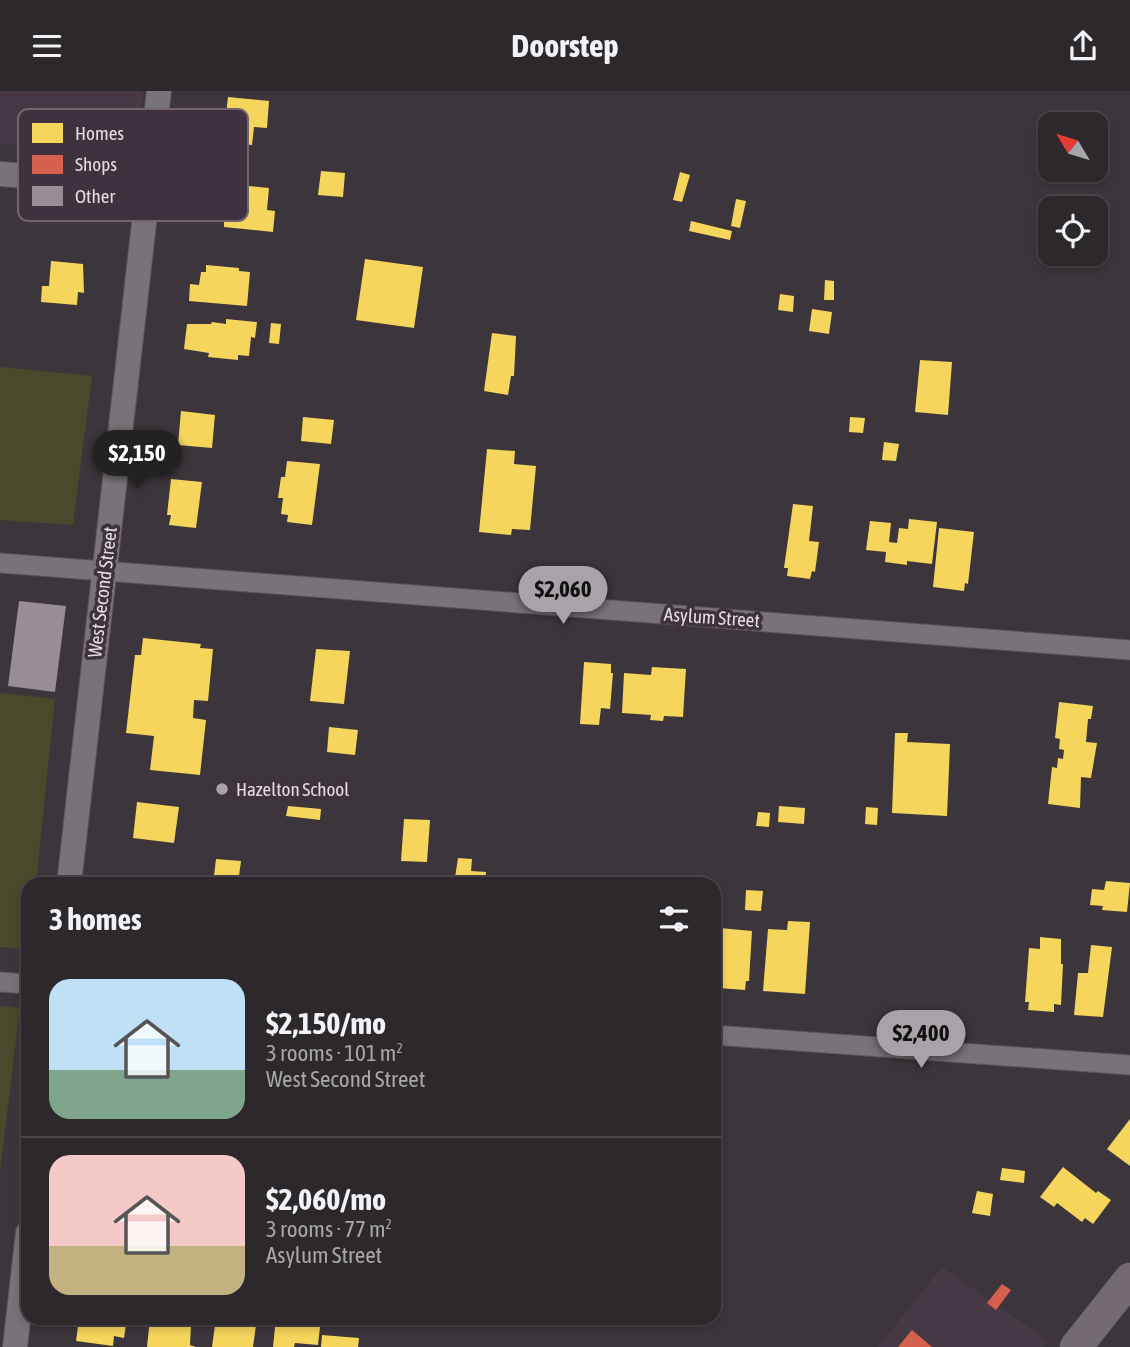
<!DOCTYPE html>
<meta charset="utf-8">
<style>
body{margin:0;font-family:"Asap Condensed",sans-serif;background:#353034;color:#f1f3f6;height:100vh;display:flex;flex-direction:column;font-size:26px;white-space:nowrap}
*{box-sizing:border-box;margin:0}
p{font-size:23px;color:#a7a6a9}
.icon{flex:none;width:38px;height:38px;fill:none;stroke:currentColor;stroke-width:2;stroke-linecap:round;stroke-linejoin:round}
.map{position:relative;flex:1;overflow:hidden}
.panel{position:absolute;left:21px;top:786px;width:700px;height:448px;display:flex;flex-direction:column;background:#2d282c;border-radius:21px;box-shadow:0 4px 10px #0003,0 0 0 2px #484448}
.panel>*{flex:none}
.needle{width:46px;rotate:308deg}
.controls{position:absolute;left:1038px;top:21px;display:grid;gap:14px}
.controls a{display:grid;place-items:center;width:70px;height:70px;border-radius:14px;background:#2d282c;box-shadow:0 4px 10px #0003,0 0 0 2px #484448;font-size:35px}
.price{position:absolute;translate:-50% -60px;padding:0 16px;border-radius:24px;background:#aaa2a9;color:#111;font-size:23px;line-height:46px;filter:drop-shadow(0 2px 4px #0008)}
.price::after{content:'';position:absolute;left:50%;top:42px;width:21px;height:16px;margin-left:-10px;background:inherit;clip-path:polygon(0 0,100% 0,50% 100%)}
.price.active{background:#222;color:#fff}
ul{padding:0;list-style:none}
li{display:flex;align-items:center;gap:21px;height:175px;padding:0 28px}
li+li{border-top:2px solid #484448}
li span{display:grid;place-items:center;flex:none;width:196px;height:140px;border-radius:21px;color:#555}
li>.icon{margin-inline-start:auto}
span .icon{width:84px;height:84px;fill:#fffc;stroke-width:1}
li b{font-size:30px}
h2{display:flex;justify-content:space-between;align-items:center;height:84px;padding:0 28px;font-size:30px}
header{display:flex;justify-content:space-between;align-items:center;height:91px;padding:0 28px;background:#2d282c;font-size:32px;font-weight:700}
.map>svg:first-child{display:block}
</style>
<header><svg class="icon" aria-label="menu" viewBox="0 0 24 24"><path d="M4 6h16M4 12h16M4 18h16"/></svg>Doorstep<svg class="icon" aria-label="share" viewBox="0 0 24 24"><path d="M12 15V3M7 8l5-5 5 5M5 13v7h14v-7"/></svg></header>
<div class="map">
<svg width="1130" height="1256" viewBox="0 0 1130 1256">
<rect width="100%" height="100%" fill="#3c353b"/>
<g fill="#473846">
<path d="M0,0H143L140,33L135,50L118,60L105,61L0,53Z"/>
<path d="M942,1176L1048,1250L1043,1256H878Z"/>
</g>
<g fill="#49492b">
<path d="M0,276L92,285L73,434L0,429Z"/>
<path d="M0,602L55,608L36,793H28V858L0,856Z"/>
<path d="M0,915L20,917L0,1080Z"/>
</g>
<g fill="#f6d55c">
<path d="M228,6L269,10L267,37L254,36L252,54L215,50L217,34H214L215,22L226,23Z"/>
<path d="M321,80L345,82L343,106L318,104Z"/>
<path d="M680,81L690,84L682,111L673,109Z"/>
<path d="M238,94L269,97L267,119L275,120L273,141L224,136V131L207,129L209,110L222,111L224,98L238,100Z"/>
<path d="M736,108L746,110L740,137L731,135Z"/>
<path d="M691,130L732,140L730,149L689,140Z"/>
<path d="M365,168L423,176L414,237L356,229Z"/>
<path d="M51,170L83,173L84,202L78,201L77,214L41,211L42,195H49Z"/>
<path d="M206,174L239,177V180L250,181L247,215L189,210L190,193L199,194L201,181H206Z"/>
<path d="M825,189L834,190V209H824Z"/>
<path d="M780,203L794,205L793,221L778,219Z"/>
<path d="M812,218L832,221L829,243L809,240Z"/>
<path d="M226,228L257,231L255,247L251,246L249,265L238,264V269L208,266L209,262L184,258L187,233H211L212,231L226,233Z"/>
<path d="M271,232L281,233L279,253L269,252Z"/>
<path d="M492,242L516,245L514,285H511L508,304L484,300Z"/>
<path d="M920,269L952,271L948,324L915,321Z"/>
<path d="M181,320L215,324L212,357L178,354Z"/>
<path d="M303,326L334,329L331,353L301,350Z"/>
<path d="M850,326L865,327L863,342L849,341Z"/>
<path d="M884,351L899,353L896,370L882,369Z"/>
<path d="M487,358L515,360L514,373L536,375L530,439L512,438L511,444L479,441Z"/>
<path d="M287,370L320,373L312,434L287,431L288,424L281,423L283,407H278L281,386H285Z"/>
<path d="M171,388L202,391L196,437L169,434L171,424H167Z"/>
<path d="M793,413L813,415L809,450L819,451L815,481L812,480L810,488L787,485L788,477H784Z"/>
<path d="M909,428L937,431L932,473L907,470V474L885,471L886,461L866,459L870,430L891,432L889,451L897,452L899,437L908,438Z"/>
<path d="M939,437L974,441L968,493L965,492L964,500L933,496Z"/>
<path d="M143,547L201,553L200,557L213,558L208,610L194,609L193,627L206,629L200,684L150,679L154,645L126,642L135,564H141Z"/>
<path d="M316,558L350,560L344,613L310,610Z"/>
<path d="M584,571L611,573V582H613L610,618L601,617L599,634L580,633Z"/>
<path d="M652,576L686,578L683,626L664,625L663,630L650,629L651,624L622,622L624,582L651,584Z"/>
<path d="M1059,611L1093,615L1091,628H1088L1086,651L1097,652L1091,687L1081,686L1080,717L1048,713L1052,676L1057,677L1058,667L1063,668L1064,659L1059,658L1060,648L1055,647Z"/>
<path d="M329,636L358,639L355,664L327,661Z"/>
<path d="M895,642H908L907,651L950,653L947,725L892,722Z"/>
<path d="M137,711L179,716L174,752L133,747Z"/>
<path d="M288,715L321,718L320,729L286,725Z"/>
<path d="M779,715L805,717L804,733L778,731Z"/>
<path d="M866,716L878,717L877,734L865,733Z"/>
<path d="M758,721L770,722L769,736L756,735Z"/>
<path d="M404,728L430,729L427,771L401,770Z"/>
<path d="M458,767L472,768L471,780L486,781L485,793H454Z"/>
<path d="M216,768L241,770L238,793H213Z"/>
<path d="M1106,790L1130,792L1127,821L1102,819L1103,815L1090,814L1092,798L1104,799Z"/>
<path d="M746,799L763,800L761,820L745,819Z"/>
<path d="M788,830L810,831L805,903L763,900L768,838L787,839Z"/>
<path d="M720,837L752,840L749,890H746L745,899L718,897Z"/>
<path d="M1040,846L1061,848V873H1063L1061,914L1054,913V921L1028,919L1029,911H1025L1029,857L1040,858Z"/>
<path d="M1091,854L1112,856L1103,926L1074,924L1078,882H1088Z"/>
<path d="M1130,1028V1075L1107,1058Z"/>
<path d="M1063,1076L1096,1102L1098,1100L1111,1109L1093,1133L1085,1127L1082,1131L1057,1112L1054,1116L1040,1106Z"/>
<path d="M1002,1077L1025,1080L1024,1092L1000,1089Z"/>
<path d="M977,1100L993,1103L990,1125L972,1122Z"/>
<path d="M76,1227H127L124,1247L114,1245L113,1255L76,1250L78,1235H75Z"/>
<path d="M150,1227H177V1232L191,1234L190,1254L196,1256H147Z"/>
<path d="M216,1227H257L253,1256H212Z"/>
<path d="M276,1227H321L318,1254L295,1252L294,1256H273Z"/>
<path d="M322,1244L359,1247L358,1256H321Z"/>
</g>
<g fill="#d6604d">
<path d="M1002,1193L1011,1199L996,1219L987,1212Z"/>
<path d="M912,1239L932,1256H898Z"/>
</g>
<path fill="#988c97" d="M19,510L66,515L55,601L8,595Z"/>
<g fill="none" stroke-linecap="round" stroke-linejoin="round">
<g stroke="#5a5359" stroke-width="21">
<g id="minor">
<path d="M0,472L1130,559"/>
<path d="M0,891L28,893"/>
<path d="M714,944L1130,974"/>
</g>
</g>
<g stroke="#5a5359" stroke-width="26">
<g id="tertiary">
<path d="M0,83L148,94"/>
<path d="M69,793L159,0"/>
<path d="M15,1256L28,1142"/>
</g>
</g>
<g stroke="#5a5359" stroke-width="33">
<path id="primary" d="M1076,1256L1130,1188"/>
</g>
<use href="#minor" stroke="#787378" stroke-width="19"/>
<use href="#tertiary" stroke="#787378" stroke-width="24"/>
<use href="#primary" stroke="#736a72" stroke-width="32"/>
</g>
<circle fill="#aaa2a9" stroke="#3f323e" stroke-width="2.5" cx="222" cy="698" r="7"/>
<g text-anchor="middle" stroke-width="7" stroke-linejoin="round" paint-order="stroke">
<g font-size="19" fill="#e5dde4" stroke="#3f323e">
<text transform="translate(102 501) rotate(-83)" y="7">West Second Street</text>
<text transform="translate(712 526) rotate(4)" y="7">Asylum Street</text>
</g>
<g font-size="19" fill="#e5dde4" stroke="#3f323e" text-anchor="start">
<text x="236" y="705">Hazelton School</text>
</g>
</g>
<rect x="18" y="18" width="230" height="112" rx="10" fill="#3f323e" stroke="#716570" stroke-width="2"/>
<rect x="32" y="32" width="31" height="20" fill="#f6d55c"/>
<rect x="32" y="64" width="31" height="19" fill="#d6604d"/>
<rect x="32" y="95" width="31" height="20" fill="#988c97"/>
<g font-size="19" fill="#e5dde4">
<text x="75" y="49">Homes</text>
<text x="75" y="80">Shops</text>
<text x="75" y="112">Other</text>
</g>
</svg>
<div class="controls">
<a><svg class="needle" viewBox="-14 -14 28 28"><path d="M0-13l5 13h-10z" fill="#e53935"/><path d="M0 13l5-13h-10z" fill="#a7a6a9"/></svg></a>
<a><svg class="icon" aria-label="locate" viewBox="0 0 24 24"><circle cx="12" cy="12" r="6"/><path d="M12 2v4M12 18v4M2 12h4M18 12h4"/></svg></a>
</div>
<b class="price active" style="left:137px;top:399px">$2,150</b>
<b class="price" style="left:563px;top:535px">$2,060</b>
<b class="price" style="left:921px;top:979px">$2,400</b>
<section class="panel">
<h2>3 homes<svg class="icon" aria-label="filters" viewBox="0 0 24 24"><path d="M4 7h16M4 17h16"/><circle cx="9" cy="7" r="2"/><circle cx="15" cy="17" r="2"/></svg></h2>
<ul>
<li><span style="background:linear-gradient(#bfe0f5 65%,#7fa58c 0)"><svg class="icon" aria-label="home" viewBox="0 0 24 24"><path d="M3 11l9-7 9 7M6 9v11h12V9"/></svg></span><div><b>$2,150/mo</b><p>3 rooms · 101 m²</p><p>West Second Street</p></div></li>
<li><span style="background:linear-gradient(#f6c9c9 65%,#c2b280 0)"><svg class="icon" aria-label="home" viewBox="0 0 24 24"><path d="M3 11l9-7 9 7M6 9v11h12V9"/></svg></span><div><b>$2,060/mo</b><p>3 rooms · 77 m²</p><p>Asylum Street</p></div></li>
</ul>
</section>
</div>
